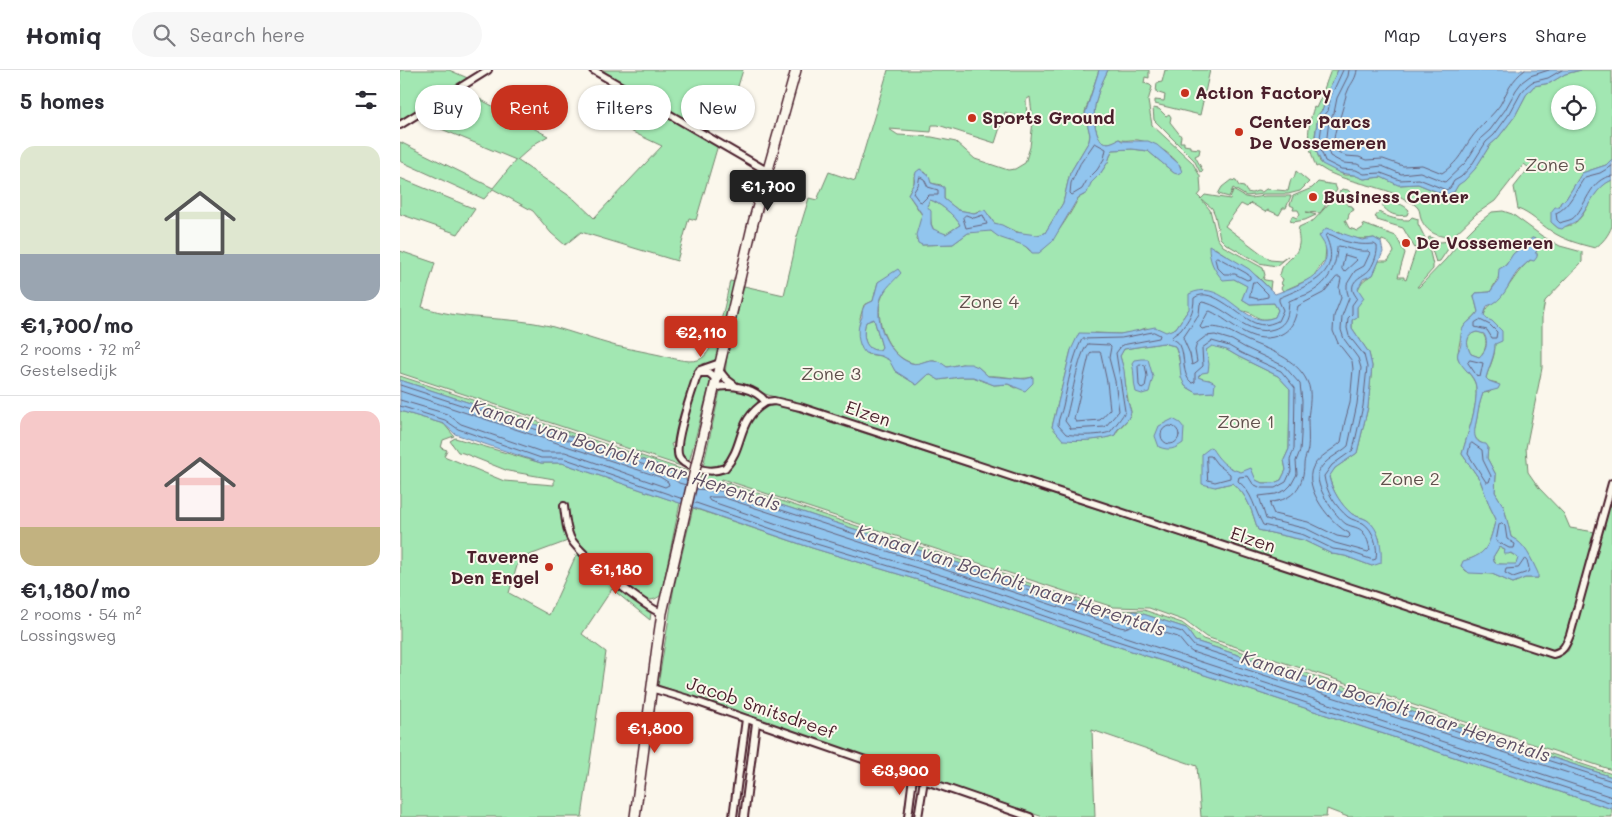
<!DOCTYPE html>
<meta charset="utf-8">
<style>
body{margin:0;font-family:Mali,sans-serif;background:#f7f7f7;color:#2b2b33;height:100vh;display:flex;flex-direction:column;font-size:19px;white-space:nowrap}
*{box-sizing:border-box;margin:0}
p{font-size:16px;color:#7c7c81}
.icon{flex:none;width:28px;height:28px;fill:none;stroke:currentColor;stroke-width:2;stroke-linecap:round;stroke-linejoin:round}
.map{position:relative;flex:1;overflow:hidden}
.panel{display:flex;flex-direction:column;background:#fff;width:400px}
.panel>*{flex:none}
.hud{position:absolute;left:15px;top:15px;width:475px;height:45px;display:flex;gap:10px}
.fabs{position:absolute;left:1151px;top:15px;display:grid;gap:10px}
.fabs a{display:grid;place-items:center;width:45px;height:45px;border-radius:50%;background:#fff;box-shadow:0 1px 4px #0004;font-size:25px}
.price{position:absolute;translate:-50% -42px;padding:0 11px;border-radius:5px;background:#c8321e;color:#fff;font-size:16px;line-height:32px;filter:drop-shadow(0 1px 2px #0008)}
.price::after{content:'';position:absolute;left:50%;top:30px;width:15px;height:11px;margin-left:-8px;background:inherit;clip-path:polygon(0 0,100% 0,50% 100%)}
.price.on{background:#222;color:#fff}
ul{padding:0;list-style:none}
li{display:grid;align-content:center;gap:10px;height:265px;padding:0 20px}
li+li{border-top:1px solid #e1e1e2}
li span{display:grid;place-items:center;height:155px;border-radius:15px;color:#555}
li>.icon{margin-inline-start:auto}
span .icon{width:90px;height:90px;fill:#fffc;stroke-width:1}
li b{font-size:21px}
h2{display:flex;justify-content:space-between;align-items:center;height:60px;padding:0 20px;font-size:21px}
.tag{padding:0 18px;border-radius:22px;background:#fff;box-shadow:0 1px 4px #0004;font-size:18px;line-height:45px}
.tag.on{background:#c8321e;color:#fff}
header{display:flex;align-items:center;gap:30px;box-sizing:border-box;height:70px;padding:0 25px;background:#fff;border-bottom:1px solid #e1e1e2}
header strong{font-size:24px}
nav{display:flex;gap:28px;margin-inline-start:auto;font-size:18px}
.search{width:350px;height:45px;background:#f7f7f7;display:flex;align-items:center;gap:12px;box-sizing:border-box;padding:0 18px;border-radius:28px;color:#7c7c81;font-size:19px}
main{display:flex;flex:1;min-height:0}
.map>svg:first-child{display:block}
</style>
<header>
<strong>Homiq</strong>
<div class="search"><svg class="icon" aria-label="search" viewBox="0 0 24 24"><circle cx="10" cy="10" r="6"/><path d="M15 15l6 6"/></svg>Search here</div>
<nav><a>Map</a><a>Layers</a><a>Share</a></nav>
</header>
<main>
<section class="panel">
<h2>5 homes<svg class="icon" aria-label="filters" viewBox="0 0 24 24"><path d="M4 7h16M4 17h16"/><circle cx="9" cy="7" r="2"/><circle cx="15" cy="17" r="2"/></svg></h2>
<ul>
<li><span style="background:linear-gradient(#dfe7d0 70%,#9aa5b1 0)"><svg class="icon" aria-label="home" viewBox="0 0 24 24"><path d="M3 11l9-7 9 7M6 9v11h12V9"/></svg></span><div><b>€1,700/mo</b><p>2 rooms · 72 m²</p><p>Gestelsedijk</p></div></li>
<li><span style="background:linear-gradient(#f6c9c9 75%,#c2b280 0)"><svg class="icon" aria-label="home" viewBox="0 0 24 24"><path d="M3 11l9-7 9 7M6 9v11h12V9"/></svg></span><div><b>€1,180/mo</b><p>2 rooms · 54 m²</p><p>Lossingsweg</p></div></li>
</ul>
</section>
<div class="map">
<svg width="1212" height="747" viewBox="0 0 1212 747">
<rect width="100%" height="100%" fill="#fbf7ec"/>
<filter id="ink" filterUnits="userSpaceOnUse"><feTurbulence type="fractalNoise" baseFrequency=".02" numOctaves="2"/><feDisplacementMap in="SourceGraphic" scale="10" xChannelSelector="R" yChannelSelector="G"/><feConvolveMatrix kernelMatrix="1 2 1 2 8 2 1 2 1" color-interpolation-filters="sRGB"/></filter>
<g filter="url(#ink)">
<g fill="#a2e7b2" stroke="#76836e" fill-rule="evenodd">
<path d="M0,0H49L70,9L0,50Z"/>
<path d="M198,0H343L330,42L322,38L306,64Z"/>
<path d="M488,0H699L685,42L690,65L689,71L670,103L663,133L645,163C629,171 609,157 594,153L589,145L581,140L574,143L558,140L544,129V118L541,115L531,113L526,103L520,99L514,106V113L508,124L522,145L516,170L522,175L553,174L568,163L587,160L591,161L600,167L624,175L630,181C634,181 639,182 642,180C649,177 676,136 678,128L684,125L691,113L700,104L708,92L712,80L732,79L748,81L774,103L781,97C771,83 755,73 738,70C731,69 725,72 719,69C713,72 708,75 701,71C687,48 697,22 708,0H749V8L745,7L744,13L750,15L752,17L748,31L752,55L792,92L800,106L801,122L798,126L801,129L805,125L830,129L833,120L845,127L851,128L865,126H891L886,138H883L879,145L868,140L865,142L851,133L847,137L841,134L825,156L870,190L881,191L888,186L876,196L859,193L826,174L820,168L815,145L812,138L802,130L810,140L817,168L823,176L863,198L865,205L863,209L865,210L871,211L870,219L858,207L815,178L834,209L848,216L842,229L850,234L874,233L878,240L875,247C855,254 857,242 842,241C824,239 807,239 789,239L776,258L766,263L746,258L734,262L720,264L695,263L671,280L652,357L663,369C680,371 698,371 715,365C718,357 730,351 731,342C731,339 728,334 728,330C725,314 725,303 720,286L724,279L763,273L775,276C780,289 781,302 785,316L797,323L813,322L810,310H805L798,307L802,303L806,280L812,275L827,280L839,287L878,306L890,319L889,379L884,390L886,400L881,410L874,413H862L826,396L820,391L815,417L832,413C848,424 852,442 858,460L903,470L932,484L945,486L972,496L980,470C976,463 974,455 967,450C962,447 956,447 952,444C941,436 932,420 929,406L935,398L957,383L968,337L972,296L969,283L952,258V249L957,247C957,228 953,213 973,205L979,191H988L994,182C992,176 989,172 982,170L981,172L974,168C962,170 948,169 939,161L926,177L925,190L912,208L883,221L881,218L883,215L881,214L883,209L879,206C881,203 881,201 882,198C887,189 898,186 899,174C900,168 897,163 899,157L914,150L942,119L948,120L953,125L949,127L947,135L952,136L954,140L949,143L948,149L945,150L949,158L958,161L964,157L963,154L996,166L1005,183L998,207H1004V209L1006,210L1016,180L1003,158L977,150V148L975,147L979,142C989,148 997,150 1009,150L1012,147L1018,149V154L1028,174L1033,195V199L1017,217H1019L1046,189L1063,168L1077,154L1092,142L1103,141L1112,144L1142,166L1160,176L1182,182V192L1145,231L1142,247V298L1126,378L1128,402L1139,418L1164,444L1170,458L1195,462L1167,566L1162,577L1155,581L1145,579L356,321L337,314L325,304L327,286L344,216L384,225L393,187L396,170L409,128L417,130L429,102L455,111ZM630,27L633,51L630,77L625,93L615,99L608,100L575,89L556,72L532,67L498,65L489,59L531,62L532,55H538L595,73L605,42L627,50L626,30ZM1132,168L1135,169V183L1137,184V186C1120,195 1114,210 1102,225C1095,234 1089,232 1084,245C1092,256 1098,275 1093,288C1091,295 1088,300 1086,308L1089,311L1097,313L1090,322L1083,323C1080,331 1078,339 1077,347C1074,364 1069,367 1088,377L1087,388L1096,405L1095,422L1104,437L1111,467C1125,474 1135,494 1138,508H1125L1113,513L1092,504L1066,501L1061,496L1064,491C1090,484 1089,472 1096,449L1090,437L1080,410L1062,384C1067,365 1078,337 1076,317C1075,309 1068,303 1064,297C1062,294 1059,291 1058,288C1057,284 1062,258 1065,255C1069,250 1074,248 1078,242L1074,226L1076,223L1090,222C1098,209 1105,194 1116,181C1121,176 1127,173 1132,168ZM491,205C489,217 482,223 480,233C476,255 490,287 512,293C520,296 526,289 534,290C539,291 543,295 547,297L562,294L578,297L588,306C603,305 618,311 633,307L616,318L608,314L594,315L573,307H560L539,310L529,304L517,315L495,301L490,290L481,286L467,284L460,248L464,235L473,231L478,212Z"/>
<path d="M765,0H810L800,45L755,34V30L764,31L765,25L756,22L757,13L762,12Z"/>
<path d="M931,0H938L926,25L923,39L918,45L914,72L920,92L944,105H954L964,109L981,107L999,115L1018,114L1037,122H1054L1058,115L1075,99L1090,75L1097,69L1105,59L1115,46L1126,25L1134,16L1150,13L1165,4L1181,0H1212V89L1206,95L1182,103L1166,129L1161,132L1151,152L1158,158C1162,157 1169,156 1173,154C1188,146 1190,119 1212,110V156C1208,166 1203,172 1195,178C1179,174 1164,170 1151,161C1139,153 1131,144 1118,139L1114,117L1129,98L1124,94L1095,131L1076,144L1052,167C1038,167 1027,163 1021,149C1020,146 1020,140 1018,138C1016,135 1011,132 1008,131C982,113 942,114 918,96L916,97C907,73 906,61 914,37L916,38C922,26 926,13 931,0ZM1160,24H1188V51H1160Z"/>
<path d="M215,15L318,75L296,150L289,148L277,191L181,162L165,175L151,163L133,141L93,119L84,129L0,91V72L93,118L116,90L39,58L29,40L61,19L148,66L136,73L117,90L174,129L194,148L262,76L184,39L197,24Z"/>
<path d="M753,38L759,39L766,46L769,44L771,47L770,52L781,66L780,72H784V75L790,76V78L800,79L799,84L795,86L803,101L800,102L794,90L754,50Z"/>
<path d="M896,101L909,112L900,121L888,124H864L846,126L833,118L829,127L818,124L822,117L831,110L836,111L839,116L844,117L847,122L852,123L857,121L862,122L866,119L888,121L891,109L894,108Z"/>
<path d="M0,108L75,139L58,164L0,144Z"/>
<path d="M918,112L935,115L937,120L920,143L906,142L916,145L905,150L893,152L890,151L892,146L897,148L900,144L898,140H893L894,137L890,135L893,126L912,118Z"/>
<path d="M530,130C537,131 557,147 560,155L546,164C524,161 535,148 527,136Z"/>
<path d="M987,130C995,132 1003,134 1009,140L1007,145C996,147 988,144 982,135Z"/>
<path d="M1030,167L1040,172L1051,171L1052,173L1040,191L1036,192L1028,168Z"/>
<path d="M0,181L35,193L22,237C63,251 107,246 150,256C172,262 194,270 216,276C230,279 246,282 260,285C272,288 287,293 298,290C317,285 326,228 330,211L335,212L317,288C310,295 300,295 295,302L276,372L271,374L276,388L287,398L0,303Z"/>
<path d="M474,249L482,277L480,280C464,282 462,264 466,252Z"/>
<path d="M1077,262L1082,263C1089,270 1086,281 1079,287L1071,284C1066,276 1065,264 1077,262Z"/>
<path d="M302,305L308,306L311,309L289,392L280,384V378L298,309Z"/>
<path d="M0,306L287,401L285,410L265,397L0,310Z"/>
<path d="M324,318L335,319L356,326L358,330L357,334C353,338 348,341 346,345C333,365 340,389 314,399L303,397L320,321Z"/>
<path d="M378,335L1154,588L1168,581L1172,572L1212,426V700L806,567L785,551L749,538L713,537L322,409L321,411L714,541L744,540L782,553L803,569L1212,704V707L795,571L786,558L734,541L723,547L323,416L299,414L302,402C349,416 333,360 356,342C363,337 370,336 378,335Z"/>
<path d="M0,341L44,354L54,366L43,370L41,378L47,380L44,386L104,411L154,415V409L108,401L63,383L58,382L50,371L55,368L141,393H162L280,433L261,525C255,530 251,531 244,529L173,469L119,489L109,523L149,545L178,481L215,515L251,543L250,550L212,519L182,564L206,582L182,747H0Z"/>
<path d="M293,438L412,478L574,527L695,569L1212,739V747H948L927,739L926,747H801L797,696L692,660L695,747H643L258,615L274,517Z"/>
<path d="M1099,477L1119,488L1116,495L1097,494L1094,492L1093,487Z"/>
</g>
<g fill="#91c5ee" stroke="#7583a0" fill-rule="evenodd">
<path d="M699,0H708C697,22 687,48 701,71C708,75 712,72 719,69L722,71H748L757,75L779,94L782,102L777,104L774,103L748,81L732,79L712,80L708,92L700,104L691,113L687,123L678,128L652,172L639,183H632C626,173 614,173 604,169C599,168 595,164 591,161L568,163L553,174L522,175L518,173L516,165L522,144L508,124L514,113L516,102L520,99L529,106L531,113L544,117V129L558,140L574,143L585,140L594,153L602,155L615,162L637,165L645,163L663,133L670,103L689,71L690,65L685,44ZM530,130C537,131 557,147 560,155L546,164L533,159L531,154V141L527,136Z"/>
<path d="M938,0H1181L1165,4L1150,13L1134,16L1126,25L1115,46L1105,59L1097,69L1090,75L1075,99L1064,111L1058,115L1054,122L1045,125L1018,114L998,115L981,107L964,109L954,105L940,103L922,94L914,76L918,45L923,39L926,25Z"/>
<path d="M1212,89V110C1196,117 1191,133 1181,146C1175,155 1168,153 1162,159L1158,158L1151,152V142L1155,137H1159L1161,132L1166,129L1182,103L1206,95Z"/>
<path d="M926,158L962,170L974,168L981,172L983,182L973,205L963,209L958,219L964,228L957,237V247L952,250V258L969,283L972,296L968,337L957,383L935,398L929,407C932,420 941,435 952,444C956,447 962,447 967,450C980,459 982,478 981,493L972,496L945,486L932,484L903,470L858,460C852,442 848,424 832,413L815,417L802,414V384L811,377C819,390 826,398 841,402L851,398L856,410L862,413H874L881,410L886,400L884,390L889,379L890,319L878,306L839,287L827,280L812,276L806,280L809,294L808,302L802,303L798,307C804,310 810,309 815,313L814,322L797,323L785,316L781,307L779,287L775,276L763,273L724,279L720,286L724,300L727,329L731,342L728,349L717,360L715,365C699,371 680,371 663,370L652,357L671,280L679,263L720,264L755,257L766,262L776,258L789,239V224C820,209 836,245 860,249C865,250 870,249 875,247L878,240L874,233L850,234L842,229L847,216L834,209L823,210C813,199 809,190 809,175L849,199L875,224C894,217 934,204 925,176C924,173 921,169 919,166Z"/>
<path d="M1132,168L1136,169L1137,181L1135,183H1137V187L1134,191L1130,190C1126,194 1122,197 1118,201C1108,213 1104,232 1087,236L1084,245L1087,249L1092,251L1102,261V271L1095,274C1095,286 1089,296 1086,308L1089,311L1100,315L1098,319L1083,323C1080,332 1078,339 1077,348C1075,358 1070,373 1086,374L1088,377L1087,388L1096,405L1095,422L1104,437L1111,467C1126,474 1131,489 1138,503V508H1125L1113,513L1092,504L1069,503L1061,496L1063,491C1090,484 1089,472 1096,449L1090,437L1080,410L1062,384C1067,365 1078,337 1076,317C1075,305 1061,298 1058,288C1056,282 1061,279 1061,273C1061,268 1060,264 1063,258C1067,251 1074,249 1078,242L1074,226L1076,223L1090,222L1098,211L1099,199L1106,195L1113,184ZM1077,262L1084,264C1089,272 1086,282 1079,287L1071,284C1066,276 1065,264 1077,262ZM1099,477L1105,480L1104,484H1108L1111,483L1118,488L1116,494H1097L1094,492L1093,487Z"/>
<path d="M498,199L501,203C494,211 485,218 481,228C473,250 488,286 511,293C520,296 529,287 537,291C541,292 544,295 547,297L562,294H571L578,297L588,306L625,309L633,307V313L625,321L608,314L594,315L573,307H560L539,310L529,304L517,315L495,301L489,290L481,286L465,283C457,274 456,257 462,247C462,236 464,235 473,231L478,212ZM474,249L482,277L480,280C464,282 462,264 466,252Z"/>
<path d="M741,289H748L753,307L749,322L742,324L736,322C733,313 735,303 732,293L734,290Z"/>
<path d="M0,310L265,397C287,412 297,415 323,416L723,547L734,541L786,558L795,571L1212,707V739L695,569L574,527L412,478L162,393H141L55,364L44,354L0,341Z"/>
<path d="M773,349L780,353L784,358L783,373C774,379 770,381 759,377L755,366L759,356Z"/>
</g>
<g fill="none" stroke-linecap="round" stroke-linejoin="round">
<g stroke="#666179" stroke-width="1">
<path d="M943,0L931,26L928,41L923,47L919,75L925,91L941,99L956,100L964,104L981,103L1000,110L1019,109L1046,120L1050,118L1054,111L1061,107L1071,96L1086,72L1094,65L1110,43L1121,23L1127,16L1132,12L1148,8L1162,0"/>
<path d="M949,0L948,6L937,28L934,43L929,50L926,75L930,86L943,93L957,94L965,98L982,96L1001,104L1020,102L1045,112L1066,92L1081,68L1090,60L1105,40L1116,20L1122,12L1130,6L1149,0"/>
<path d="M957,0C956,8 953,11 949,18C945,26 944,35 941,44C937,56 931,68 936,81L946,86L959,87L966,90L983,89L1003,96L1022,95L1042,103C1063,89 1062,78 1077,61C1084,52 1093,45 1100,35C1107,22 1112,9 1125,0"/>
<path d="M695,73L706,79L704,89L697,100L687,110L682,119L672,125L670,123L671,113L680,94Z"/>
<path d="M1212,96L1200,103L1185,107C1176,119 1169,138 1156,143L1157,150L1160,153C1164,151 1168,151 1172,149C1186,139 1189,108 1212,106"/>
<path d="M520,107L524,109L528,117L538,120V125H529L522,132L519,131L513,123L518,115Z"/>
<path d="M566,145L574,148L583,145L587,154L566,158L563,148Z"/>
<path d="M928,164C934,165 938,169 944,171C955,174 962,175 974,174L977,176C978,183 974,193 970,199C965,206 950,209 953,221C954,224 956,226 957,228L952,235V244L948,248L947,258L949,266L964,285L967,297L963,336L953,380L932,395L924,406C926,422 936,437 948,447C952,450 958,451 963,453C974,460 978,477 976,489L973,490L947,481L933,479L904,465L863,455C854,439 853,423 838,411L839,407L848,406L853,414L861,418H875L886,412L891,401L890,390L894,379L895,318L881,301L841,283L829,276L812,271L802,278L803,296L795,303V312L792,313C781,305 786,287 780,275C778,271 774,270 771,268C774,264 778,263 781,260C789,249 794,242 794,228C812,214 841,250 858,254C865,256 871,254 878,251L883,240L879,231V228C906,216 944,205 926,167Z"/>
<path d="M939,176C948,178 958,182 968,181L970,183L964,196L955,201L947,214V221L949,228L942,246L941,260L944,269L958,288L961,298L957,334L948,376C938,385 925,389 919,401C913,415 935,446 946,454C952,457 959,457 963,462C967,467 969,474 970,480L968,482L935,473L907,459L866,449L859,426L876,424L886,420L891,415L897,404L896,391L900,381L901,365L902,331L900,314L884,296L844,277L832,270L815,265L806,266L797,273L795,280L797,292L792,295L790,284L783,268L799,244L800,234L802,232C828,236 847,268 874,259C888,254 888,244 889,231C895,228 901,227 908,224C927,214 936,200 937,178Z"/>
<path d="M945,185L955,188L957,190L944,202L942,199Z"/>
<path d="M817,187L846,203L850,206V209L847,210L835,204H824L817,197L815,189Z"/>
<path d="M937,207H940L941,209L939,218L941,228L934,246L933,261L938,273L952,291L953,299L950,333L945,351L941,372C932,381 920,385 913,397C902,418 932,455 949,463L950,466L948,468L937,466L908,452L874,444L870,435L871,432C894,430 904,415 904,394C904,389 907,384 908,379C909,369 908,359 908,349C909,337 913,322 907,311C896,288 869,280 848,271C833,264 820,253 802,259L800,257L808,242L810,241C833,252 850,275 877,266C892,261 895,250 898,236L923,223Z"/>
<path d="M853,212H856L868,224V227L858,229L850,227Z"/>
<path d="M1080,250L1090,255L1097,262L1096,268H1092L1087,260L1075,257V253Z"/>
<path d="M754,262L760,265L759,268L722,275L716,283L725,341C724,345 713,358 711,361C705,366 673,366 666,364L658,355C658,348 662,342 663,336C668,314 672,289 682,269L721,268Z"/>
<path d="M688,274L709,275L711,277L709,288L715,311L719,341L705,357L671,359L665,351C671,334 678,283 688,274Z"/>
<path d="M692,282H700L701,284L707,312L710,339L700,350L676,352L674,349L689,286Z"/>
<path d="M1070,290L1083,293L1080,307L1077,306L1068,293Z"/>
<path d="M740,294L745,295L747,306L745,317L742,319L739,315L738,296Z"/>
<path d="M0,315L263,401L279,413L286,415"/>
<path d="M0,321L260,407L268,412L269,415L265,417L165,382H142L61,354L47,344L0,330"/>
<path d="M0,336L45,350L58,359L141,388H163L283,429"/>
<circle cx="770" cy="365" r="9"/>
<path d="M1072,373L1082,380L1083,390L1091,406L1089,412H1086L1068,384L1070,375Z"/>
<path d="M807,386H811L817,394L830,404V408L815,412L808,410Z"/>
<path d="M296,419L323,421L721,551L735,547L782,562L794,576L1212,711"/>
<path d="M293,432L413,473L575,522L696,564L1212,733"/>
<path d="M1102,453L1105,456L1107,469L1115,474L1114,478H1109L1096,471L1099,455Z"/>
<path d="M1125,489C1128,491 1130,499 1128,502L1113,507L1105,503L1106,499L1118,498Z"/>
<path d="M1212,717L792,582L787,578L778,567L736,554L725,558L720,557L322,427H310L308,428L310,431L415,467L577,516L698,558L1212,727"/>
</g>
<g stroke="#4a1f2b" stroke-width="10">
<g id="minor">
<path d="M193,0L367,101"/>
<path d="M0,55L88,0"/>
<path d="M320,293L300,300L296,309C291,324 273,376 279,387C282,393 289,396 295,398C306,401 314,402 325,398C346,374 335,351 366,332"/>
<path d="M318,299L326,309L334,315"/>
<path d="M298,303H309L316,309"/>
<path d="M314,318C331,313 355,318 366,332L374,331L400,337L1153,584C1163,582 1166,575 1170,565L1212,413"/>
<path d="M164,436C165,445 166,458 170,467C175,481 248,540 262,543"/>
<path d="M251,618L295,631L630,747"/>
<path d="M333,747L346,649"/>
<path d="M344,747L356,653"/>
<path d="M508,747L513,707"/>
<path d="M518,747L524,710"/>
</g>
</g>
<g stroke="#4a1f2b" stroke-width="12">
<g id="secondary">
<path d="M298,387L353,153L396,0"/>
<path d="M235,747L257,577L262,543L278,474"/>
</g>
</g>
<use href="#minor" stroke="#fbf7ec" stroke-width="6"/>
<use href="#secondary" stroke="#fbf7ec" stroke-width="9"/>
<g stroke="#4a1f2b" stroke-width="12" stroke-linecap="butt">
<path id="secondary-bridge" d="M278,474L298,387"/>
</g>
<use href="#secondary-bridge" stroke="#fbf7ec" stroke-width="9"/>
</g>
</g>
<g fill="#c8321e" stroke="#fbf7ec" stroke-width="2">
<circle cx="785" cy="23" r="5"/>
<circle cx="572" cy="48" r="5"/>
<circle cx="839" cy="62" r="5"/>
<circle cx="913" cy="127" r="5"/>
<circle cx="1006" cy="173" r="5"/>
<circle cx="149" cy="497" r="5"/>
</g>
<g text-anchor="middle" stroke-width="4" stroke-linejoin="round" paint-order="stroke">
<g font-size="18" font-weight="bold" fill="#4a1f2b" stroke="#fbf7ec" text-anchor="start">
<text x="795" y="29">Action Factory</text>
<text x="582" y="54">Sports Ground</text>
<text x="849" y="58">Center Parcs<tspan x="849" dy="21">De Vossemeren</tspan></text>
<text x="923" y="133">Business Center</text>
<text x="1016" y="179">De Vossemeren</text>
<text x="139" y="493" text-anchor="end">Taverne<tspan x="139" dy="21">Den Engel</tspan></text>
</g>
<g font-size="18" fill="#60514d" stroke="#fbf7ec">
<text x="1155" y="101">Zone 5</text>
<text x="589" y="238">Zone 4</text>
<text x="431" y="310">Zone 3</text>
<text x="846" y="358">Zone 1</text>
<text x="1010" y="415">Zone 2</text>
</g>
<g font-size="18" fill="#4a1f2b" stroke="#fbf7ec">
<text transform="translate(468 344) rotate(18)" y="6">Elzen</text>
<text transform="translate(853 470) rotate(18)" y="6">Elzen</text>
<text transform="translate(361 638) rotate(19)" y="6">Jacob Smitsdreef</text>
</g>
<g font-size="19" font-style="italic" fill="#5f5166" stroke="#fbf7ec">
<text transform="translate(226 385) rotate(18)" y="7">Kanaal van Bocholt naar Herentals</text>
<text transform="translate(611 510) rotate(18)" y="7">Kanaal van Bocholt naar Herentals</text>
<text transform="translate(996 636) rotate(18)" y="7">Kanaal van Bocholt naar Herentals</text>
</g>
</g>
</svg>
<div class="fabs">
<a><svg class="icon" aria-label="locate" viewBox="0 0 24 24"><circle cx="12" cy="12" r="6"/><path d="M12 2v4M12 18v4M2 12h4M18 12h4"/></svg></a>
</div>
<b class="price on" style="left:368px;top:142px">€1,700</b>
<b class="price" style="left:301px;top:288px">€2,110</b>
<b class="price" style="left:216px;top:525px">€1,180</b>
<b class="price" style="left:255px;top:684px">€1,800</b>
<b class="price" style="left:500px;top:726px">€3,900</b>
<div class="hud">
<a class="tag">Buy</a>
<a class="tag on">Rent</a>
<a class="tag">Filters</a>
<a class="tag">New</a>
</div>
</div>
</main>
